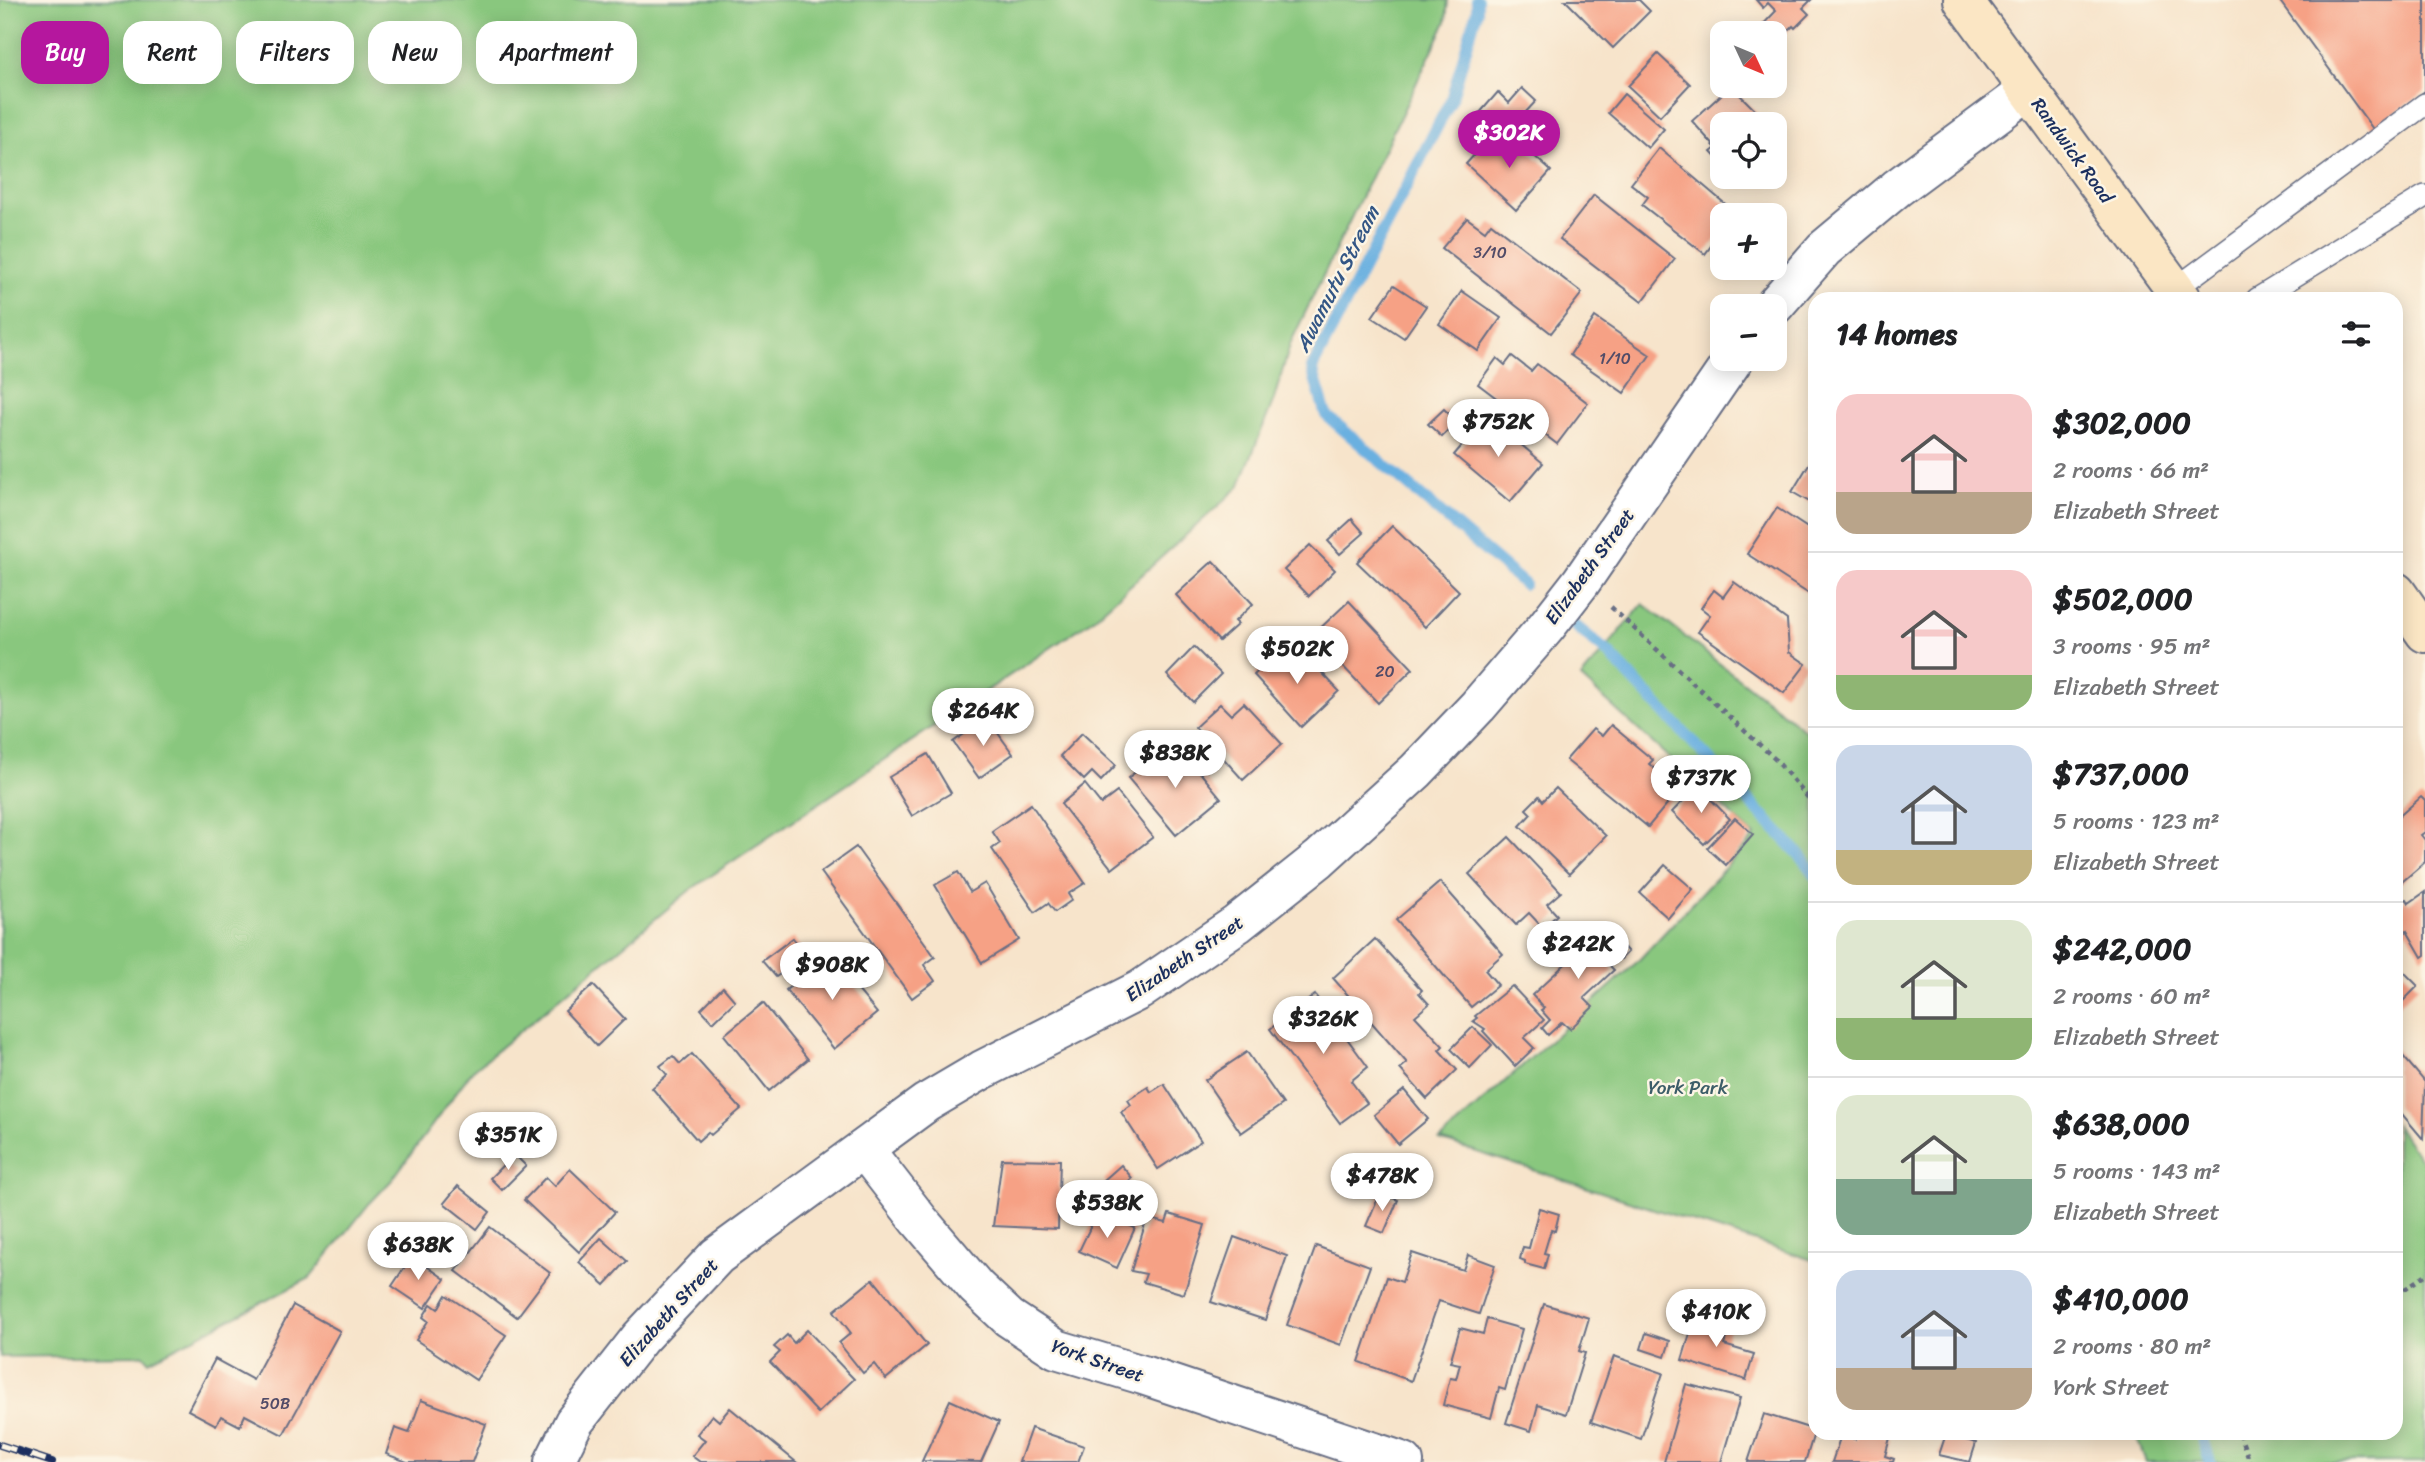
<!DOCTYPE html>
<meta charset="utf-8">
<style>
body{margin:0;font-family:Sriracha,sans-serif;background:#f2f2f2;color:#202124;height:100vh;display:flex;flex-direction:column;font-size:26px;white-space:nowrap}
*{box-sizing:border-box;margin:0}
p{font-size:23px;color:#757577}
.icon{flex:none;width:38px;height:38px;fill:none;stroke:currentColor;stroke-width:2;stroke-linecap:round;stroke-linejoin:round}
.map{position:relative;flex:1;overflow:hidden}
.panel{position:absolute;left:1808px;top:292px;width:595px;height:1148px;display:flex;flex-direction:column;background:#fff;border-radius:21px;box-shadow:0 4px 18px #0003}
.panel>*{flex:none}
.banner{position:absolute;left:21px;top:21px;width:665px;height:63px;display:flex;gap:14px}
.needle{width:46px;rotate:134deg}
.fabs{position:absolute;left:1710px;top:21px;display:grid;gap:14px}
.fabs a{display:grid;place-items:center;width:77px;height:77px;border-radius:14px;background:#fff;box-shadow:0 4px 18px #0003;font-size:35px}
.price{position:absolute;translate:-50% -60px;padding:0 16px;border-radius:24px;background:#fff;color:#222;font-size:23px;line-height:46px;filter:drop-shadow(0 2px 4px #0008)}
.price::after{content:'';position:absolute;left:50%;top:42px;width:21px;height:16px;margin-left:-10px;background:inherit;clip-path:polygon(0 0,100% 0,50% 100%)}
.price.on{background:#b5179e;color:#fff}
ul{padding:0;list-style:none}
li{display:flex;align-items:center;gap:21px;height:175px;padding:0 28px}
li+li{border-top:2px solid #e0e0e0}
li span{display:grid;place-items:center;flex:none;width:196px;height:140px;border-radius:21px;color:#555}
li>.icon{margin-inline-start:auto}
span .icon{width:84px;height:84px;fill:#fffc;stroke-width:1}
li b{font-size:30px}
h2{display:flex;justify-content:space-between;align-items:center;height:84px;padding:0 28px;font-size:30px}
.pill{padding:0 24px;border-radius:21px;background:#fff;box-shadow:0 4px 18px #0003;font-size:24px;line-height:63px}
.pill.on{background:#b5179e;color:#fff}
.map>svg:first-child{display:block}
</style>
<div class="map">
<svg width="2425" height="1462" viewBox="0 0 2425 1462">
<rect width="100%" height="100%" fill="#fcf5e5"/>
<filter id="ink" filterUnits="userSpaceOnUse"><feTurbulence type="fractalNoise" baseFrequency=".0143" numOctaves="2"/><feDisplacementMap in="SourceGraphic" scale="14" xChannelSelector="R" yChannelSelector="G"/><feConvolveMatrix kernelMatrix="1 2 1 2 8 2 1 2 1" color-interpolation-filters="sRGB"/></filter>
<filter id="wash" filterUnits="userSpaceOnUse"><feTurbulence type="fractalNoise" baseFrequency=".00686" numOctaves="4" result="noise"/><feDisplacementMap in="SourceGraphic" scale="28" xChannelSelector="R" yChannelSelector="G"/><feGaussianBlur stdDeviation="1.57" result="paint"/><feColorMatrix in="noise" values="0 0 0 0 0 0 0 0 0 0 0 0 0 0 0 0 0 1.4 0 .05"/><feComposite in="paint" operator="in"/></filter>
<g filter="url(#wash)">
<rect width="100%" height="100%" fill="#f7e4cb"/>
<g fill="#89c77e" stroke="#527b6e" stroke-width="2">
<path d="M0,0H1448L1446,22L1291,342L1274,399L1239,487L1092,620L690,890L472,1071L391,1181L369,1204L310,1278L149,1361L144,1355L0,1357Z"/>
<path d="M1643,604L1815,738V1261L1440,1140L1637,962L1755,836L1581,678Z"/>
<path d="M2396,1125L2425,1165V1462H2146L2135,1433H2396Z"/>
</g>
<g fill="none" stroke-linecap="round" stroke-linejoin="round">
<g stroke="#6ab0e0" stroke-width="12">
<path d="M1477,0V11L1451,100L1312,368L1326,415L1524,584"/>
<path d="M1573,624L1607,652L1800,855L1815,875"/>
<path d="M2201,1433L2210,1462"/>
</g>
</g>
<g id="blocks">
<g fill="#f6a185">
<path d="M1565,0H1639L1650,11L1613,48Z"/>
<path d="M1756,0H1811L1803,8L1809,14L1795,28L1793,26L1774,45V33H1755L1776,11L1768,3L1763,8Z"/>
<path d="M2279,0H2425V91L2373,129Z"/>
<path d="M1658,54L1690,84L1660,116L1628,86Z"/>
<path d="M1731,86L1757,112L1743,124H1722V164L1711,152L1716,148L1692,121Z"/>
<path d="M1522,88L1536,101L1524,114L1530,119L1508,143L1478,115L1498,92L1509,103Z"/>
<path d="M1624,94L1664,129L1648,148L1608,113Z"/>
<path d="M1494,133L1514,152L1521,144L1551,171L1516,210L1466,164Z"/>
<path d="M1659,148L1736,213L1734,215H1722V231L1705,254L1642,205L1648,197L1631,184Z"/>
<path d="M1594,195L1675,259L1642,302L1560,239Z"/>
<path d="M1467,218L1485,231L1491,223L1582,293L1551,333L1442,248Z"/>
<path d="M1394,285L1426,306L1404,338L1372,317Z"/>
<path d="M1462,291L1501,318L1478,351L1439,324Z"/>
<path d="M1595,317L1650,355L1624,393L1570,355Z"/>
<path d="M1512,356L1531,371L1537,364L1588,403L1557,444L1478,384L1497,358L1505,365Z"/>
<path d="M1444,409L1457,422L1442,437L1428,424Z"/>
<path d="M1487,416L1543,463L1510,502L1454,455Z"/>
<path d="M1815,454V505L1792,492Z"/>
<path d="M1777,508L1815,533V598L1747,554Z"/>
<path d="M1352,519L1364,533L1340,554L1328,541Z"/>
<path d="M1392,526L1459,591L1425,627L1357,562Z"/>
<path d="M1310,545L1335,570L1309,596L1284,570Z"/>
<path d="M1213,561L1253,604L1235,621L1238,624L1219,641L1176,595Z"/>
<path d="M1734,582L1787,620L1789,652L1806,664L1784,693L1698,632L1710,615L1701,608L1714,590L1723,597Z"/>
<path d="M1349,601L1413,669L1378,703L1313,635Z"/>
<path d="M1194,647L1221,674L1193,702L1167,675Z"/>
<path d="M1301,650L1339,691L1301,727L1254,675L1275,655L1285,665Z"/>
<path d="M1244,703L1282,744L1243,780L1195,727L1220,704L1231,715Z"/>
<path d="M987,718L1013,754L979,778L953,742Z"/>
<path d="M1611,725L1653,760L1649,764L1666,778L1664,780L1677,792L1648,827L1566,760L1593,729L1602,736Z"/>
<path d="M1082,733L1116,765L1101,781L1092,772L1084,780L1060,756Z"/>
<path d="M1160,752L1171,765L1185,754L1221,798L1176,835L1128,778Z"/>
<path d="M928,754L951,793L912,816L889,777Z"/>
<path d="M1085,784L1101,804L1117,792L1153,837L1112,869L1061,804Z"/>
<path d="M1698,786L1730,819L1704,844L1672,812Z"/>
<path d="M1556,788L1606,836L1569,874L1520,826L1531,814L1526,809L1539,796L1543,801Z"/>
<path d="M2421,797L2425,801V832L2421,835L2425,840V862L2396,887V819Z"/>
<path d="M1031,804L1085,883L1068,894L1072,900L1055,912L1048,903L1035,912L992,849L1000,843L992,831Z"/>
<path d="M1735,818L1753,834L1726,865L1707,848Z"/>
<path d="M1509,837L1561,892L1547,904L1557,915L1543,928L1529,913L1516,925L1469,874Z"/>
<path d="M856,847L935,957L924,965L935,981L912,998L821,872Z"/>
<path d="M1665,865L1693,889L1668,918L1640,893Z"/>
<path d="M958,872L970,892L985,883L1019,940L982,963L935,885Z"/>
<path d="M1440,882L1503,954L1485,970L1498,985L1471,1007L1396,920Z"/>
<path d="M2425,892V955L2422,957L2407,931L2396,938V906L2407,899L2409,903Z"/>
<path d="M1605,927L1628,952L1621,959L1619,956L1609,965L1614,970L1584,998L1593,1007L1570,1029L1562,1022L1548,1035L1542,1028L1550,1020L1541,1010L1544,1008L1532,995Z"/>
<path d="M793,938L806,955L776,977L762,961Z"/>
<path d="M1375,939L1422,990L1419,993L1429,1004L1415,1016L1443,1046L1439,1050L1457,1070L1427,1099L1400,1069L1407,1063L1333,978Z"/>
<path d="M829,955L877,1013L834,1049L786,990Z"/>
<path d="M2396,964L2418,986L2396,1008Z"/>
<path d="M593,985L625,1019L597,1046L565,1011Z"/>
<path d="M1512,986L1544,1020L1524,1038L1534,1048L1515,1066L1483,1031L1485,1029L1473,1021L1477,1018L1475,1016Z"/>
<path d="M723,987L735,1001L713,1022L701,1009Z"/>
<path d="M1315,995L1368,1067L1351,1081L1367,1103L1340,1123L1270,1029Z"/>
<path d="M763,1003L808,1059L769,1091L724,1035Z"/>
<path d="M1473,1027L1492,1045L1470,1068L1451,1049Z"/>
<path d="M2396,1048L2425,1082L2423,1139L2396,1107Z"/>
<path d="M1247,1052L1283,1104L1241,1133L1205,1080Z"/>
<path d="M692,1054L741,1109L711,1135L708,1132L698,1141L652,1088L667,1075L660,1066L673,1056L680,1064Z"/>
<path d="M1164,1084L1201,1141L1158,1169L1121,1112L1131,1105L1128,1100L1148,1087L1151,1092Z"/>
<path d="M1404,1090L1428,1119L1398,1144L1374,1115Z"/>
<path d="M514,1154L526,1166L502,1190L490,1178Z"/>
<path d="M1002,1159L1060,1160L1058,1229L993,1226Z"/>
<path d="M1121,1165L1132,1178L1116,1193L1104,1180Z"/>
<path d="M570,1169L615,1212L579,1252L524,1200L546,1177L555,1186Z"/>
<path d="M458,1186L490,1212L477,1229L444,1203Z"/>
<path d="M1380,1193L1398,1200L1384,1233L1366,1226Z"/>
<path d="M1539,1208L1559,1214L1555,1231L1551,1230L1544,1253L1548,1254L1544,1269L1525,1264V1261L1520,1259L1523,1247L1529,1248Z"/>
<path d="M1098,1211L1135,1228L1117,1268L1079,1251Z"/>
<path d="M1169,1214L1205,1225L1184,1294L1143,1282L1146,1274L1131,1271L1147,1218L1166,1223Z"/>
<path d="M490,1227L550,1273L517,1317L456,1271Z"/>
<path d="M1234,1237L1287,1256L1265,1320L1211,1302Z"/>
<path d="M601,1238L627,1261L605,1285L579,1262Z"/>
<path d="M1316,1246L1370,1266L1341,1345L1287,1325Z"/>
<path d="M1412,1253L1463,1270L1468,1255L1495,1265L1479,1314L1439,1301L1411,1381L1359,1362L1387,1277L1402,1282Z"/>
<path d="M412,1256L445,1279L425,1308L392,1286Z"/>
<path d="M873,1279L927,1345L886,1379L874,1364L863,1373L839,1343L851,1333L834,1311Z"/>
<path d="M446,1295L506,1335L476,1380L416,1340L428,1321L423,1317L431,1304L438,1309Z"/>
<path d="M1544,1304L1589,1318L1579,1351L1585,1353L1566,1414L1538,1405L1531,1431L1506,1423Z"/>
<path d="M293,1305L340,1331L283,1435L245,1415L240,1426L221,1416L216,1425L188,1410L215,1359L253,1380Z"/>
<path d="M1696,1314L1731,1324L1724,1345L1754,1354L1746,1380L1682,1360Z"/>
<path d="M1487,1319L1522,1329L1505,1390L1499,1388L1491,1418L1443,1405L1450,1378L1456,1379L1460,1364L1450,1362L1460,1328L1483,1334Z"/>
<path d="M807,1330L854,1379L818,1413L770,1362L780,1352L774,1347L787,1335L794,1343Z"/>
<path d="M1646,1333L1670,1341L1665,1357L1641,1349Z"/>
<path d="M1614,1356L1663,1373L1641,1439L1591,1422Z"/>
<path d="M1686,1384L1740,1398L1721,1462H1664Z"/>
<path d="M421,1400L486,1424L472,1462H407L386,1454L395,1428L409,1433Z"/>
<path d="M950,1400L999,1422L981,1462L922,1461Z"/>
<path d="M730,1408L796,1462H700L692,1456L705,1440L697,1434L712,1415L719,1421Z"/>
<path d="M1764,1414L1815,1430L1805,1462H1748Z"/>
<path d="M1031,1428L1084,1446L1078,1462H1019Z"/>
<path d="M1857,1433H1875L1890,1438L1885,1456L1894,1459L1893,1462H1832L1841,1435L1855,1439Z"/>
<path d="M1946,1434L1976,1443L1970,1462L1939,1455Z"/>
</g>
</g>
</g>
<g filter="url(#ink)">
<use href="#blocks" fill-opacity="0" stroke="#686e84" stroke-width="2"/>
<g fill="none" stroke-linecap="round" stroke-linejoin="round">
<g stroke="#686e84" stroke-width="24">
<g id="service">
<path d="M2175,289L2425,104"/>
<path d="M2257,299L2425,196"/>
</g>
</g>
<g stroke="#686e84" stroke-width="42">
<g id="minor">
<path d="M1774,306L1824,249L1897,188L2029,90"/>
<path d="M864,1149L919,1220L976,1287L1009,1318L1056,1349L1143,1375L1404,1462"/>
<path d="M554,1462L574,1422L640,1338L717,1256L926,1103L982,1070L1140,990L1237,924L1319,859L1416,771L1478,706L1546,627L1581,582L1734,359"/>
</g>
</g>
<g stroke="#686e84" stroke-width="42">
<g id="secondary">
<path d="M1963,0L2182,299"/>
<path d="M2396,592L2425,633"/>
</g>
</g>
<g stroke="#686e84" stroke-width="4.5" stroke-dasharray="5 5" stroke-linecap="butt">
<path d="M1611,607L1776,760L1815,806"/>
<path d="M2396,1295L2425,1275"/>
<path d="M2239,1433L2250,1462"/>
</g>
<use href="#service" stroke="#fff" stroke-width="21"/>
<use href="#minor" stroke="#fff" stroke-width="38"/>
<use href="#secondary" stroke="#fbe6c4" stroke-width="38"/>
<g stroke="#1b2f5e" stroke-width="8">
<path id="rail" d="M0,1445L52,1462"/>
</g>
<use href="#rail" stroke="#fcf5e5" stroke-width="5" stroke-dasharray="16" stroke-linecap="butt"/>
</g>
</g>
<g text-anchor="middle" stroke-width="5" stroke-linejoin="round" paint-order="stroke">
<g font-size="16" fill="#524c68">
<text x="1490" y="258">3/10</text>
<text x="1615" y="364">1/10</text>
<text x="1385" y="677">20</text>
<text x="275" y="1409">50B</text>
</g>
<g font-size="19" fill="#1b2f5e" stroke="#fcf5e5">
<text transform="translate(2073 150) rotate(54)" y="7">Randwick Road</text>
<text transform="translate(1589 566) rotate(-54)" y="7">Elizabeth Street</text>
<text transform="translate(1184 958) rotate(-34)" y="7">Elizabeth Street</text>
<text transform="translate(668 1312) rotate(-48)" y="7">Elizabeth Street</text>
<text transform="translate(1098 1360) rotate(19)" y="7">York Street</text>
</g>
<g font-size="19" fill="#3c5d68" stroke="#fcf5e5">
<text x="1688" y="1094">York Park</text>
</g>
<g font-size="21" font-style="italic" fill="#335685" stroke="#fcf5e5">
<text transform="translate(1337 279) rotate(-63)" y="7">Awamutu Stream</text>
</g>
</g>
</svg>
<div class="fabs">
<a><svg class="needle" viewBox="-14 -14 28 28"><path d="M0-13l5 13h-10z" fill="#e53935"/><path d="M0 13l5-13h-10z" fill="#757577"/></svg></a>
<a><svg class="icon" aria-label="locate" viewBox="0 0 24 24"><circle cx="12" cy="12" r="6"/><path d="M12 2v4M12 18v4M2 12h4M18 12h4"/></svg></a>
<a>+</a>
<a>−</a>
</div>
<b class="price on" style="left:1509px;top:170px">$302K</b>
<b class="price" style="left:1498px;top:459px">$752K</b>
<b class="price" style="left:1297px;top:686px">$502K</b>
<b class="price" style="left:983px;top:748px">$264K</b>
<b class="price" style="left:1175px;top:790px">$838K</b>
<b class="price" style="left:1701px;top:815px">$737K</b>
<b class="price" style="left:1578px;top:981px">$242K</b>
<b class="price" style="left:832px;top:1002px">$908K</b>
<b class="price" style="left:1323px;top:1056px">$326K</b>
<b class="price" style="left:508px;top:1172px">$351K</b>
<b class="price" style="left:1382px;top:1213px">$478K</b>
<b class="price" style="left:1107px;top:1240px">$538K</b>
<b class="price" style="left:418px;top:1282px">$638K</b>
<b class="price" style="left:1716px;top:1349px">$410K</b>
<div class="banner">
<a class="pill on">Buy</a>
<a class="pill">Rent</a>
<a class="pill">Filters</a>
<a class="pill">New</a>
<a class="pill">Apartment</a>
</div>
<section class="panel">
<h2>14 homes<svg class="icon" aria-label="filters" viewBox="0 0 24 24"><path d="M4 7h16M4 17h16"/><circle cx="9" cy="7" r="2"/><circle cx="15" cy="17" r="2"/></svg></h2>
<ul>
<li><span style="background:linear-gradient(#f6c9c9 70%,#b9a48a 0)"><svg class="icon" aria-label="home" viewBox="0 0 24 24"><path d="M3 11l9-7 9 7M6 9v11h12V9"/></svg></span><div><b>$302,000</b><p>2 rooms · 66 m²</p><p>Elizabeth Street</p></div></li>
<li><span style="background:linear-gradient(#f6c9c9 75%,#8fb573 0)"><svg class="icon" aria-label="home" viewBox="0 0 24 24"><path d="M3 11l9-7 9 7M6 9v11h12V9"/></svg></span><div><b>$502,000</b><p>3 rooms · 95 m²</p><p>Elizabeth Street</p></div></li>
<li><span style="background:linear-gradient(#c9d6e8 75%,#c2b280 0)"><svg class="icon" aria-label="home" viewBox="0 0 24 24"><path d="M3 11l9-7 9 7M6 9v11h12V9"/></svg></span><div><b>$737,000</b><p>5 rooms · 123 m²</p><p>Elizabeth Street</p></div></li>
<li><span style="background:linear-gradient(#dfe7d0 70%,#8fb573 0)"><svg class="icon" aria-label="home" viewBox="0 0 24 24"><path d="M3 11l9-7 9 7M6 9v11h12V9"/></svg></span><div><b>$242,000</b><p>2 rooms · 60 m²</p><p>Elizabeth Street</p></div></li>
<li><span style="background:linear-gradient(#dfe7d0 60%,#7fa58c 0)"><svg class="icon" aria-label="home" viewBox="0 0 24 24"><path d="M3 11l9-7 9 7M6 9v11h12V9"/></svg></span><div><b>$638,000</b><p>5 rooms · 143 m²</p><p>Elizabeth Street</p></div></li>
<li><span style="background:linear-gradient(#c9d6e8 70%,#b9a48a 0)"><svg class="icon" aria-label="home" viewBox="0 0 24 24"><path d="M3 11l9-7 9 7M6 9v11h12V9"/></svg></span><div><b>$410,000</b><p>2 rooms · 80 m²</p><p>York Street</p></div></li>
</ul>
</section>
</div>
